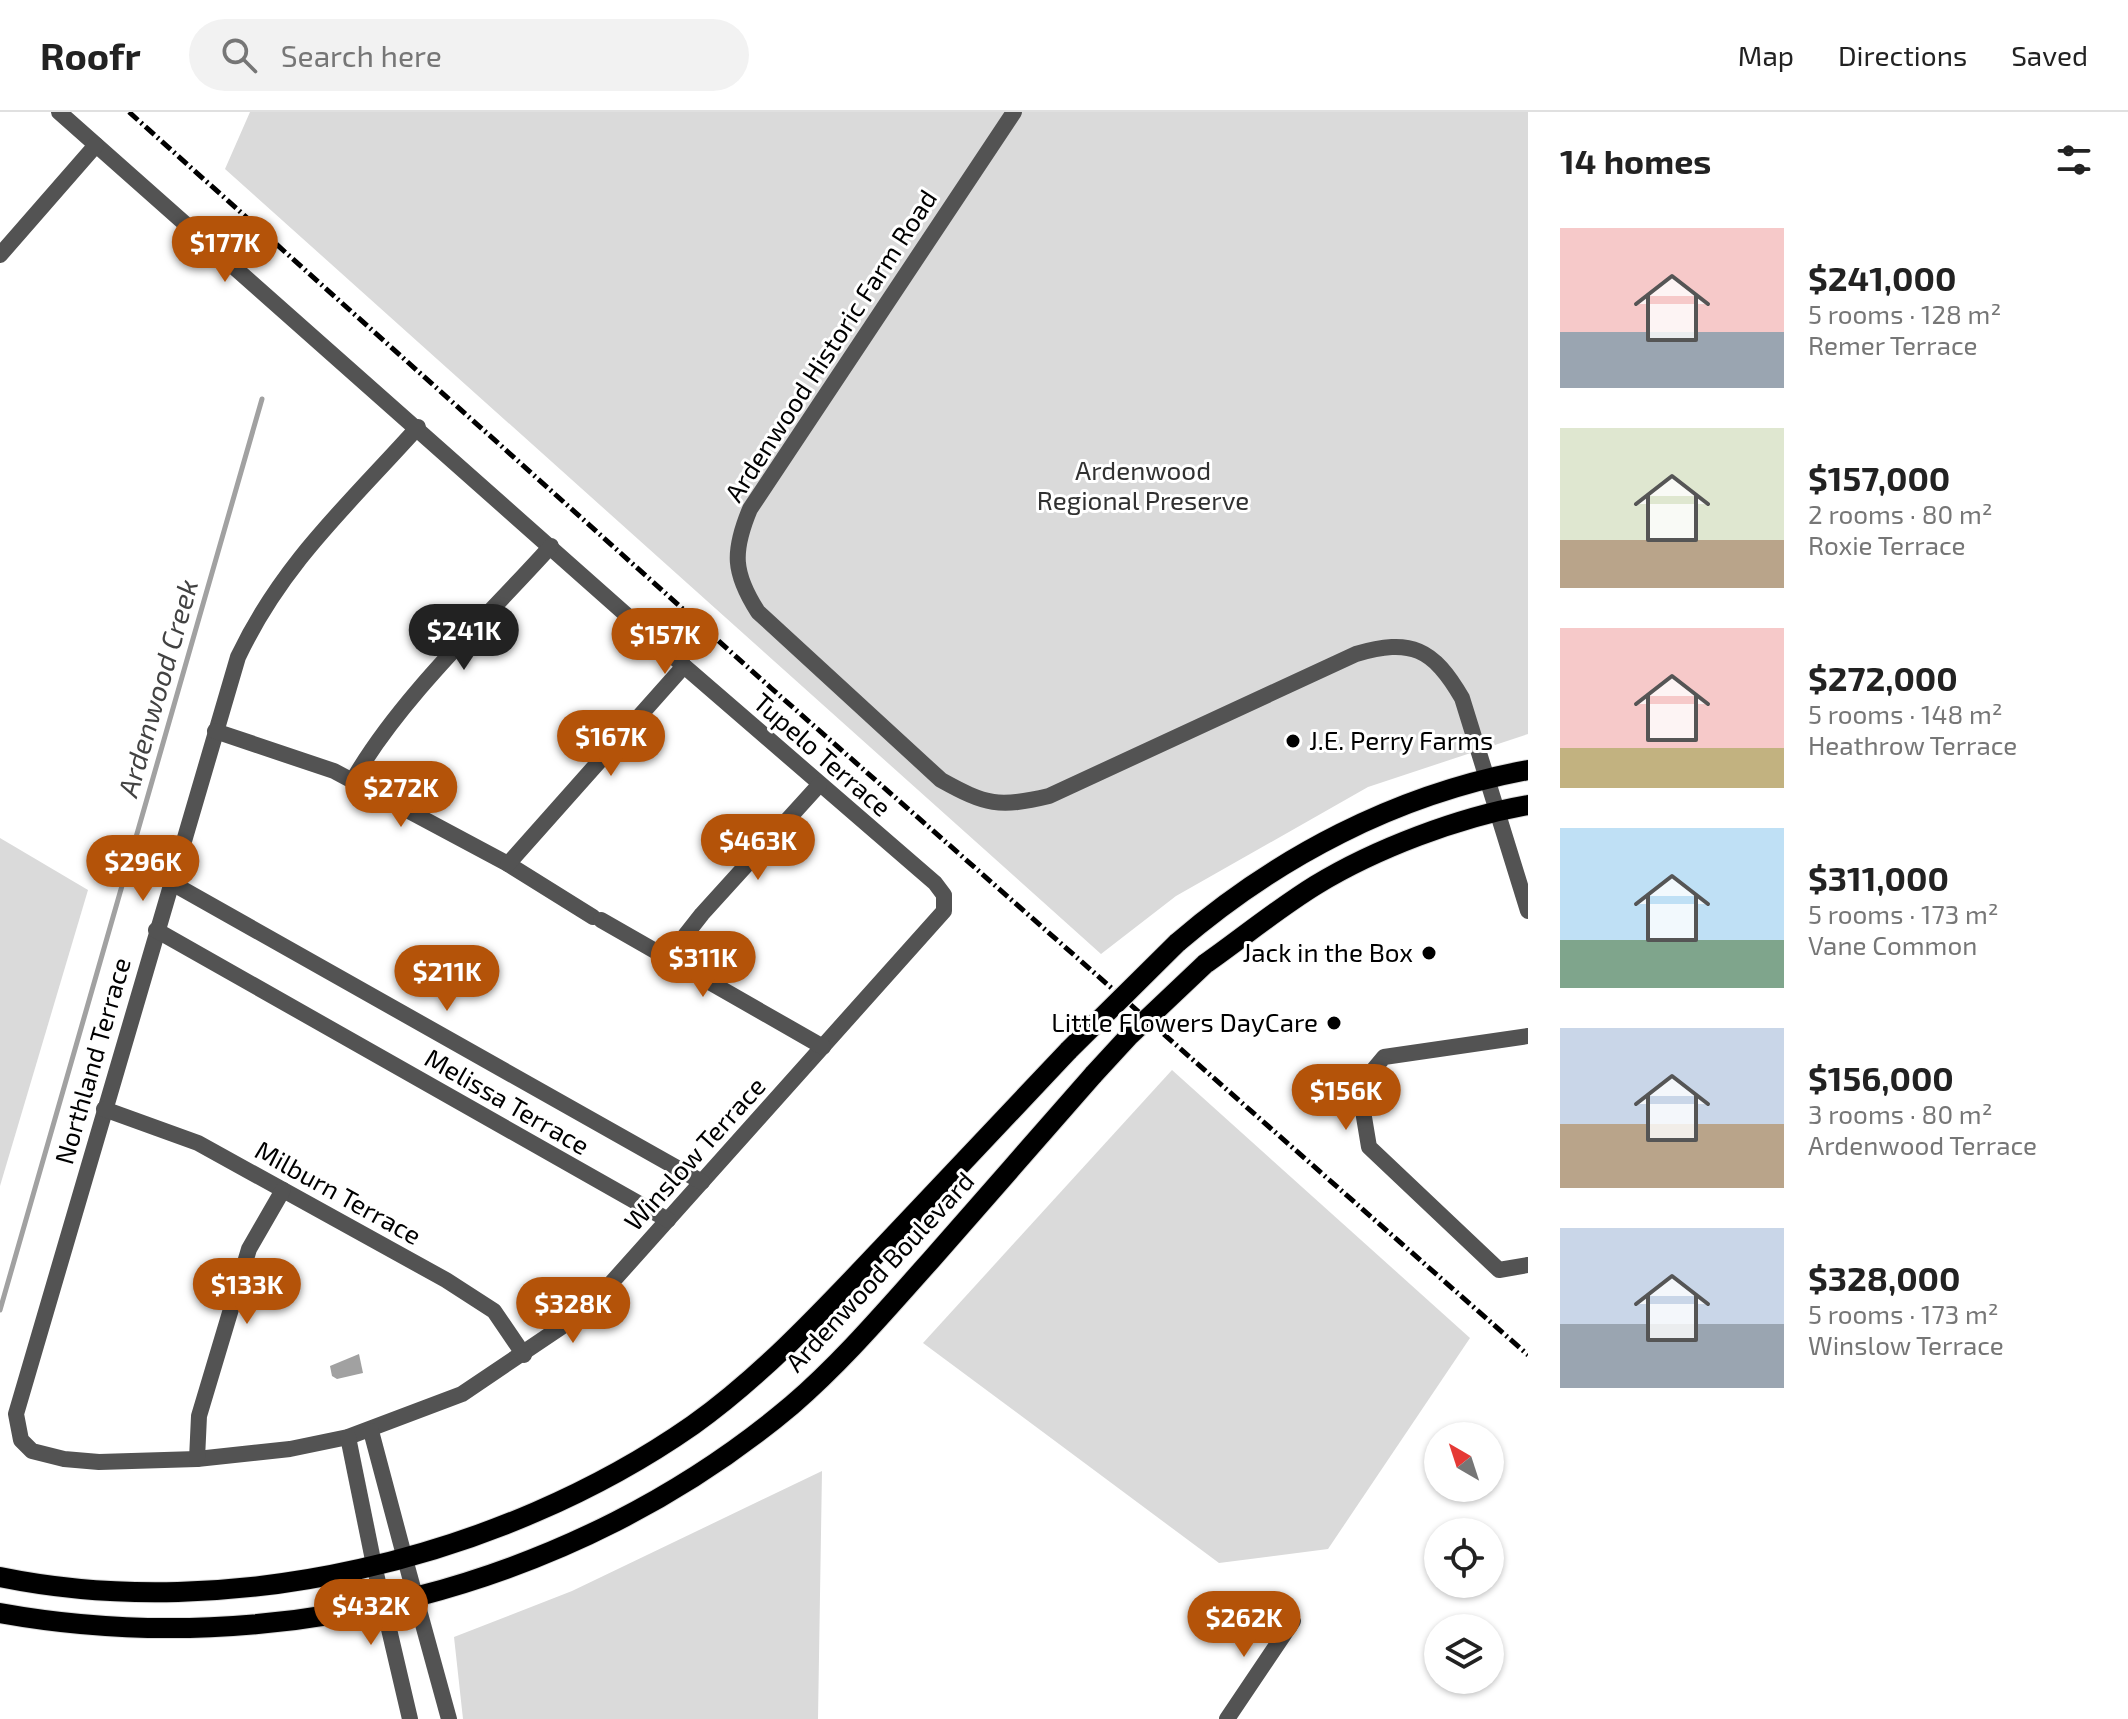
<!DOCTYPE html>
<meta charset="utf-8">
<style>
body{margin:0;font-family:"Exo 2",sans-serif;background:#f2f2f2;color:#222;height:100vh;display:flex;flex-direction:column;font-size:30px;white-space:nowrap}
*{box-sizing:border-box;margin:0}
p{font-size:26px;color:#767676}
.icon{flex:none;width:44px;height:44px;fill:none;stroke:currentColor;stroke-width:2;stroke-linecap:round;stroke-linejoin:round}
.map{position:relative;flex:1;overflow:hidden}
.details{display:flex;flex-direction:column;background:#fff;width:600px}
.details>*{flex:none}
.needle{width:52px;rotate:321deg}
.buttons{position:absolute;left:1424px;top:1310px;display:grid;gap:16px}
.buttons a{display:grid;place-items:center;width:80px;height:80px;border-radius:50%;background:#fff;box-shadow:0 2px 6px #0004;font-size:40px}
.price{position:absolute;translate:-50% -68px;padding:0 18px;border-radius:28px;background:#b45309;color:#fff;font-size:26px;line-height:52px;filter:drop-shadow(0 2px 4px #0008)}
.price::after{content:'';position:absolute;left:50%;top:48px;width:24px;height:18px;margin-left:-12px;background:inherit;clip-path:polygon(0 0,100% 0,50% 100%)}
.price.on{background:#222;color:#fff}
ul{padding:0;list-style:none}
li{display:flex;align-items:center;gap:24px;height:200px;padding:0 32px}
li span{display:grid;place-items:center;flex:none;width:224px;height:160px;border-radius:0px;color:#555}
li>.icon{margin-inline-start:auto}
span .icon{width:96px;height:96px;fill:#fffc;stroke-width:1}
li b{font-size:34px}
h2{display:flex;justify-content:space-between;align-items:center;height:96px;padding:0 32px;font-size:34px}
header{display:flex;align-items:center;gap:48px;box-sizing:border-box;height:112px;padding:0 40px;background:#fff;border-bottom:2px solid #e0e0e0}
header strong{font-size:38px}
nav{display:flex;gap:44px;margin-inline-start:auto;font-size:28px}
.search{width:560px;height:72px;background:#f2f2f2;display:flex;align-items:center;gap:20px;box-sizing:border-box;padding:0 28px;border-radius:44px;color:#767676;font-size:30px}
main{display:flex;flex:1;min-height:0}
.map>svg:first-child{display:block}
</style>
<header>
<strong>Roofr</strong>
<div class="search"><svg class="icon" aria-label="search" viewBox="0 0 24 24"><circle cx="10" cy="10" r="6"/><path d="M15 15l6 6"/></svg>Search here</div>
<nav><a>Map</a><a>Directions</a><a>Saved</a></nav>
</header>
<main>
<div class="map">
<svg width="1528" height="1607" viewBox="0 0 1528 1607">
<rect width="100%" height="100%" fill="#fff"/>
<g fill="#dadada">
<path d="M250,0H1528V622L1368,675L1176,784L1101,842L225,57Z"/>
<path d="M0,726L88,778L0,1074Z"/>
<path d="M1172,958L1470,1226L1328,1437L1219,1451L923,1231Z"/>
<path d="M822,1359L818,1607H463L454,1525L572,1479Z"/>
</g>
<path fill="#a1a1a1" d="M359,1242L363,1261L337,1267L332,1264L330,1254Z"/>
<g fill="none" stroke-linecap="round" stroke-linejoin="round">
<path stroke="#a1a1a1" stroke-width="5" d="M0,1198L262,287"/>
<g stroke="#dbdbdb" stroke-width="22">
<g id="primary">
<path d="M1177,831C1277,745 1397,682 1528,658"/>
<path d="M1205,852C1242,826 1277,797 1316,773C1375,737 1459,705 1528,693"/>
<path d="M0,1465C229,1512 501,1447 693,1313C763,1263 823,1198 882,1136C944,1070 1006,1004 1069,938"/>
<path d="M0,1501C277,1551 576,1475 792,1293C843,1249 886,1198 931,1148C985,1086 1040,1024 1094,962"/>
</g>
</g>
<g stroke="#535353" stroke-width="16">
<path d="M59,0L684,554L935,771L944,783V799L588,1197L462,1282L348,1325L290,1337L197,1347L99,1350L64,1347L32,1339L21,1328L16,1302L238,545C283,450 350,391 418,315"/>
<path d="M1014,0L750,397C732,440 733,461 758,500L941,668C986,693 999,696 1049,684L1356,542C1411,526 1433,536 1462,586L1528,799"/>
<path d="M0,143L96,33"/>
<path d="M215,619L334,659L508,752L593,805"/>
<path d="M353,668C399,587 487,505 551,434"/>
<path d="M508,752L684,554"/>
<path d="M170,770L702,1070"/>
<path d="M601,808L823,935"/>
<path d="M156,818L668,1108"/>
<path d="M669,844L702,802L819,673"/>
<path d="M1528,924L1384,945L1359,975L1369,1035L1499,1158L1528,1153"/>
<path d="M104,997L198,1031L446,1168L494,1199L524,1243"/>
<path d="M371,1319L405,1447"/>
<path d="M348,1325L374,1453"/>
<path d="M197,1347L199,1304L249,1137L283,1078"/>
</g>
<g stroke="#535353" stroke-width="16">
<path d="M405,1447L449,1607"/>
<path d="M374,1453L410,1607"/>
<path d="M1227,1607L1293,1509"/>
</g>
<use href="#primary" stroke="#000" stroke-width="20"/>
<path stroke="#000" stroke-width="5" stroke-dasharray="12 4 2 4" stroke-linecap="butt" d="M129,0L771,576L1528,1243"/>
<g stroke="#dbdbdb" stroke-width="22" stroke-linecap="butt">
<g id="primary-bridge">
<path d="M1069,938L1177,831"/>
<path d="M1094,962L1129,924L1205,852"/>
</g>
</g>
<use href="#primary-bridge" stroke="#000" stroke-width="20"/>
</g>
<g fill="#000" stroke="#fff" stroke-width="3">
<circle cx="1293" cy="629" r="8"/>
<circle cx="1429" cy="841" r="8"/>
<circle cx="1334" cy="911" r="8"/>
</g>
<g text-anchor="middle" stroke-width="6" stroke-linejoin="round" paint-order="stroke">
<g font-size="26" fill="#000" stroke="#fff">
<text transform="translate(831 234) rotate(-57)" y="9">Ardenwood Historic Farm Road</text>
<text transform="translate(822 643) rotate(41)" y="9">Tupelo Terrace</text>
<text transform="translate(93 949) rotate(-74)" y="9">Northland Terrace</text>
<text transform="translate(507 990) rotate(30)" y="9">Melissa Terrace</text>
<text transform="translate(695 1042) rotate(-48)" y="9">Winslow Terrace</text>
<text transform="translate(338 1081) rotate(29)" y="9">Milburn Terrace</text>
<text transform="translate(880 1160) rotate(-47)" y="9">Ardenwood Boulevard</text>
</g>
<g font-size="26" fill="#313131" stroke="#fff">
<text x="1143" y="368">Ardenwood<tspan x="1143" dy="30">Regional Preserve</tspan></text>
</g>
<g font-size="26" fill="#000" stroke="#fff" text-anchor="end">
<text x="1309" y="638" text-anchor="start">J.E. Perry Farms</text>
<text x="1413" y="850">Jack in the Box</text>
<text x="1318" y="920">Little Flowers DayCare</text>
</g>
<g font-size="28" font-style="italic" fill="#424242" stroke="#fff">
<text transform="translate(158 576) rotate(-74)" y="10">Ardenwood Creek</text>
</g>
</g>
</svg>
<div class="buttons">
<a><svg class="needle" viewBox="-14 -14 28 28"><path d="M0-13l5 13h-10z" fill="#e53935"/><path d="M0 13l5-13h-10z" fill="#767676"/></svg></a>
<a><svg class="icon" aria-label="locate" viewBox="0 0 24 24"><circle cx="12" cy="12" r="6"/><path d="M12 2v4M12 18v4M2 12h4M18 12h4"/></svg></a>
<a><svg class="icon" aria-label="layers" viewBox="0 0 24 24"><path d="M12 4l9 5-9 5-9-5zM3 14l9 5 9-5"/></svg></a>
</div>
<b class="price" style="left:225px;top:172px">$177K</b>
<b class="price on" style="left:464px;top:560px">$241K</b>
<b class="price" style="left:665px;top:564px">$157K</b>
<b class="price" style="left:611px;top:666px">$167K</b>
<b class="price" style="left:401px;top:717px">$272K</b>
<b class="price" style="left:758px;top:770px">$463K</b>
<b class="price" style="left:143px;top:791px">$296K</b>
<b class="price" style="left:703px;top:887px">$311K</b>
<b class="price" style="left:447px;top:901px">$211K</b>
<b class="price" style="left:1346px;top:1020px">$156K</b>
<b class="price" style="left:247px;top:1214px">$133K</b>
<b class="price" style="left:573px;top:1233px">$328K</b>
<b class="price" style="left:371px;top:1535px">$432K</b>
<b class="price" style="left:1244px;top:1547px">$262K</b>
</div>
<section class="details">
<h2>14 homes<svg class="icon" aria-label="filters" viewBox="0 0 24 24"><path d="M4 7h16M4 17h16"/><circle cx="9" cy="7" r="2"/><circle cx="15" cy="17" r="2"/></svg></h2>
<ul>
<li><span style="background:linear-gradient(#f6c9c9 65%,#9aa5b1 0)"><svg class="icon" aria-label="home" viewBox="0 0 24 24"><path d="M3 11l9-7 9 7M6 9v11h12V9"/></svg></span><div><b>$241,000</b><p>5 rooms · 128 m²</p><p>Remer Terrace</p></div></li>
<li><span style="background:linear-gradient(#dfe7d0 70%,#b9a48a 0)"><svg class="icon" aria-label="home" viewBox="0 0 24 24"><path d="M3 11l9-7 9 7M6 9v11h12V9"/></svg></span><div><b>$157,000</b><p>2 rooms · 80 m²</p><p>Roxie Terrace</p></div></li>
<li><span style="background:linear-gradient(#f6c9c9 75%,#c2b280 0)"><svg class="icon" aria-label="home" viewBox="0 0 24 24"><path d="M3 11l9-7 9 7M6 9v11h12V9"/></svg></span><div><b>$272,000</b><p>5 rooms · 148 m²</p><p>Heathrow Terrace</p></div></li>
<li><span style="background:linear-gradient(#bfe0f5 70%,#7fa58c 0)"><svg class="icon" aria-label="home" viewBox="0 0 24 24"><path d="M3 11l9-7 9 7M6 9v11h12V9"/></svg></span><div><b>$311,000</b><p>5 rooms · 173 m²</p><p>Vane Common</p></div></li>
<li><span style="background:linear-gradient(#c9d6e8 60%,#b9a48a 0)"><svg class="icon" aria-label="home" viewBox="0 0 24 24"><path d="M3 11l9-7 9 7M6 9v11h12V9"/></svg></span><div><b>$156,000</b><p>3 rooms · 80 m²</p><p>Ardenwood Terrace</p></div></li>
<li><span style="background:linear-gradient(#c9d6e8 60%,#9aa5b1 0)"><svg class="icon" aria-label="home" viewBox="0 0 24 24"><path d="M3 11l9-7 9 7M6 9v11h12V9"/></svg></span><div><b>$328,000</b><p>5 rooms · 173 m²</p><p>Winslow Terrace</p></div></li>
</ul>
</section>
</main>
